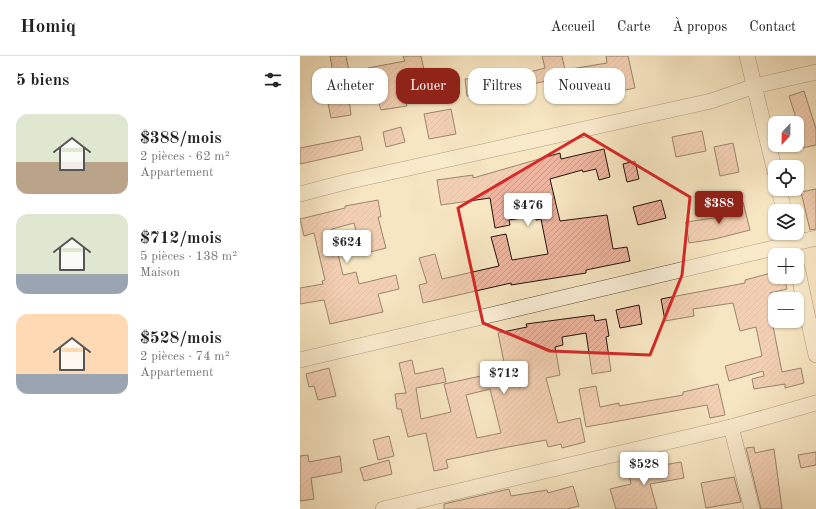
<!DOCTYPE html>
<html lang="fr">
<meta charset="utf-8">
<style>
body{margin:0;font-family:"Old Standard TT",serif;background:#f6f6f6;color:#222;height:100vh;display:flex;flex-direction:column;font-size:15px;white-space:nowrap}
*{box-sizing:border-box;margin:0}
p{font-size:13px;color:#767676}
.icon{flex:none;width:22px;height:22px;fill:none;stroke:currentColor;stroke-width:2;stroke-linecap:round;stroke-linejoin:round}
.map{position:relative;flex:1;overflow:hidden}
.details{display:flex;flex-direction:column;background:#fff;width:300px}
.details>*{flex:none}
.top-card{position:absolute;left:12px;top:12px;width:380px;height:36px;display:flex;gap:8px}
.needle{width:26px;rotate:202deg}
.controls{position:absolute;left:468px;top:60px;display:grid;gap:8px}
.controls a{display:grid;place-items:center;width:36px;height:36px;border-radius:8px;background:#fff;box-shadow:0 1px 3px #0004;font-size:20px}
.price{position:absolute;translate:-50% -34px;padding:0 9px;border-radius:4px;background:#fff;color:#222;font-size:13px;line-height:26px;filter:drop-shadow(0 1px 2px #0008)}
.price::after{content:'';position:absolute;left:50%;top:24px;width:12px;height:9px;margin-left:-6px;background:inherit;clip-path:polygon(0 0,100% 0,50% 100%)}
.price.selected{background:#8f2418;color:#fff}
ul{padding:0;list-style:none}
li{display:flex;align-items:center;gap:12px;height:100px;padding:0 16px}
li span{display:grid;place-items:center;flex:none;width:112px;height:80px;border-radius:12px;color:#555}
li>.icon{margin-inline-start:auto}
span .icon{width:48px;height:48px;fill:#fffc;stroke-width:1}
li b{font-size:17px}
h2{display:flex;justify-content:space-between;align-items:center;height:48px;padding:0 16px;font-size:17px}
.tag{padding:0 14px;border-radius:12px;background:#fff;box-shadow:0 1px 3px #0004;font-size:14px;line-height:36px}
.tag.selected{background:#8f2418;color:#fff}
header{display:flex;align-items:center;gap:24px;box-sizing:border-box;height:56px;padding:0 20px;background:#fff;border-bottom:1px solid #e0e0e0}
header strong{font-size:19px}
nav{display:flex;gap:22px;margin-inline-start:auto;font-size:14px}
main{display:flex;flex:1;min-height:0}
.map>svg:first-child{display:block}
</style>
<header>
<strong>Homiq</strong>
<nav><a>Accueil</a><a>Carte</a><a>À propos</a><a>Contact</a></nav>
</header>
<main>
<section class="details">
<h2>5 biens<svg class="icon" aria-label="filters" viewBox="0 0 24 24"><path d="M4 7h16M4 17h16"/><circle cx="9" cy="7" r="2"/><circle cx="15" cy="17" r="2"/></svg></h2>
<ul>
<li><span style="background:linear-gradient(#dfe7d0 60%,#b9a48a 0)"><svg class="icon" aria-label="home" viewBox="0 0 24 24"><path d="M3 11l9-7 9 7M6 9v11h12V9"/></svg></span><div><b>$388/mois</b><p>2 pièces · 62 m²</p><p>Appartement</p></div></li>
<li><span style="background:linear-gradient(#dfe7d0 75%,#9aa5b1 0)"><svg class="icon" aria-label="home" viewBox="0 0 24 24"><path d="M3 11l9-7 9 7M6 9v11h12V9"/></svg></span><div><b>$712/mois</b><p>5 pièces · 138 m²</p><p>Maison</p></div></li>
<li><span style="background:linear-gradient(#ffd9b3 75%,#9aa5b1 0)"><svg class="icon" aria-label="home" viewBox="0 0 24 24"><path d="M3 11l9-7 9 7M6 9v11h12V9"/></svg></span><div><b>$528/mois</b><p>2 pièces · 74 m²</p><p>Appartement</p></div></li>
</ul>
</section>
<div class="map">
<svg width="516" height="453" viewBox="0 0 516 453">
<defs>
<pattern id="building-hatch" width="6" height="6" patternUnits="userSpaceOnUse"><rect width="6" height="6" fill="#edb59f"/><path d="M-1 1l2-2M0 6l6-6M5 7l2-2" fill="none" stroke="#cb9b87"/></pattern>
</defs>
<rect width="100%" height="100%" fill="#f7e6c2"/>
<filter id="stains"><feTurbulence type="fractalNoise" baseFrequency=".005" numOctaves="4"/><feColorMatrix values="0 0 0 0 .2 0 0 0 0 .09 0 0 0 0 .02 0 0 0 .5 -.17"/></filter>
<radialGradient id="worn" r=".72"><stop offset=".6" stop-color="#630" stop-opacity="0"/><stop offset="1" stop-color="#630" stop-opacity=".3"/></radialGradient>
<g fill="url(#building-hatch)" stroke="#241208" fill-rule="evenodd">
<path d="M30,0H46L50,20L47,21L50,36H48L51,59L31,62L26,37H24L22,24L34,22Z"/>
<path d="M103,0H121L124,14L99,19L107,50L81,54L68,12L105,5Z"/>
<path d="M242,0H262L265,14L307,7L306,0H328L335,32L311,37L309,28L264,35L262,21L225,30L222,18L245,12Z"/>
<path d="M188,21L190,38L167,40L165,23Z"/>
<path d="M504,35L516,73V89L497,93V65L489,40Z"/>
<path d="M151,53L156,78L129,83L124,58Z"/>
<path d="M101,71L105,86L86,91L83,76Z"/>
<path d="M402,75L406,95L376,101L372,81Z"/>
<path d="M60,80L63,94L0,108V92Z"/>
<path d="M433,87L439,116L420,120L414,91Z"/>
<path d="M304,93L310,121L299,124L296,113L283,116L282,114L250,123L260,165L307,159L313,193L327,191L330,205L286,214V217L211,229V227L123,247L119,229L127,227L119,202L135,198L142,223L199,210L191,181L206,178L212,204L248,198L241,163L236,164L235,160L209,164L210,169L195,172L190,142L141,149L137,124L173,119V122L260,97L261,103Z"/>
<path d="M335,105L339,123L327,126L323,108Z"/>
<path d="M516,133V173L510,174L501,136Z"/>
<path d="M78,144L81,161H78L86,192L62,198L54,167L32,173L43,219L56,216L59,228L96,219L99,233L78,238L83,256L30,268L24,244L0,248V232L23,228L22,225L25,224L14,177L4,180L0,163L45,152V150Z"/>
<path d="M361,144L366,162L338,169L333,151Z"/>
<path d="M443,146L450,174L415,183L389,187L386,166L427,160L424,150Z"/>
<path d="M475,216V221H484L487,233L470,237L477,269L473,270L482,316L501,312L504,327L485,332V328L454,333L452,323L464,320L463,315L429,325L425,310L462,300L456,271L440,275L433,247L393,253L394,260L365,265L361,243L445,227V224Z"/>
<path d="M339,249L342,268L320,272L316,254Z"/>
<path d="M294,259L295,265L306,263L309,280L306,281L311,315L292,318L286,277L262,281L263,289L255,291L260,319L246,322L258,367L280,362L285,386L262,392L261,388L248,391L246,384L208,391L146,404L148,412L134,415L126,377L108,381L101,353H97L95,338L106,337L99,307L112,304L115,318L143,312L146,326L116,332L121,363L151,356L144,328L190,318L189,315L205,311L198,277L227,271L226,268ZM190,333L201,377L177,382L166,339Z"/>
<path d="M29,312L36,340L18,344L14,330L9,331L6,318Z"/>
<path d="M418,328L425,359L410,362L407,349L286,371L279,333L296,330L300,351L319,347V350L383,339V336Z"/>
<path d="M89,380L94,400L78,404L73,384Z"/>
<path d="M454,391L455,397L474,393L482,453H461L446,392Z"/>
<path d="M516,396V409L501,412L498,399Z"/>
<path d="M8,399L9,406L40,400L42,416L11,422L14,443L0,445V400Z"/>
<path d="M89,404L92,418L64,425L60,412Z"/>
<path d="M381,406L384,422L350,428L357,453H316L310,433L331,428L328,415Z"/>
<path d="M434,421L441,446L406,452L401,427Z"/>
<path d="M273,430L279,450L267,453H144V448L209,433L211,440L247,434L248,437Z"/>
</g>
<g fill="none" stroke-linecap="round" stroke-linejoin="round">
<g stroke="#594736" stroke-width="16">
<g id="street">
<path d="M447,0L475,116"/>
<path d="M479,133L484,155"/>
<path d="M0,138L46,126L411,45L455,30L516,16"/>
<path d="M497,211L516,299"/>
<path d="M0,304L516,182"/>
<path d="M431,371L452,453"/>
<path d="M83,453L431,371L516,347"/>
</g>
</g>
<use href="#street" stroke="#faefd7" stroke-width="15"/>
</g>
<path d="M0 0H516V453H0ZM284,78L390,141L382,219L350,299L250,295L183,267L158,152Z" fill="#f7e6c2" fill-opacity=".55" fill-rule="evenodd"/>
<path fill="none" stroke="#d62828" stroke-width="3" stroke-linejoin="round" d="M284,78L390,141L382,219L350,299L250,295L183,267L158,152Z"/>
<rect width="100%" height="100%" filter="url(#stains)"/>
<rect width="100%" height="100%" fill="url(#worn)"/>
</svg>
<div class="controls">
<a><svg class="needle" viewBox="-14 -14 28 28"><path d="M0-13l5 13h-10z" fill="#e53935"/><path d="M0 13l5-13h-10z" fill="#767676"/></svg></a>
<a><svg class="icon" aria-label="locate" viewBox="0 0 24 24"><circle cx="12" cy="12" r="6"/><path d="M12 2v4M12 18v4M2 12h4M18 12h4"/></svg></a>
<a><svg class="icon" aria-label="layers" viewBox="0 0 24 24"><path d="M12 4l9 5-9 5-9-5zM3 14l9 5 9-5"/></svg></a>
<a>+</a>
<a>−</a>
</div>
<b class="price selected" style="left:419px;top:169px">$388</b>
<b class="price" style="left:228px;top:171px">$476</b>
<b class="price" style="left:47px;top:208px">$624</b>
<b class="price" style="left:204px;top:339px">$712</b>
<b class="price" style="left:344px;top:430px">$528</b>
<div class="top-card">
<a class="tag">Acheter</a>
<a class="tag selected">Louer</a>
<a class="tag">Filtres</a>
<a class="tag">Nouveau</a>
</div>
</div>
</main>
